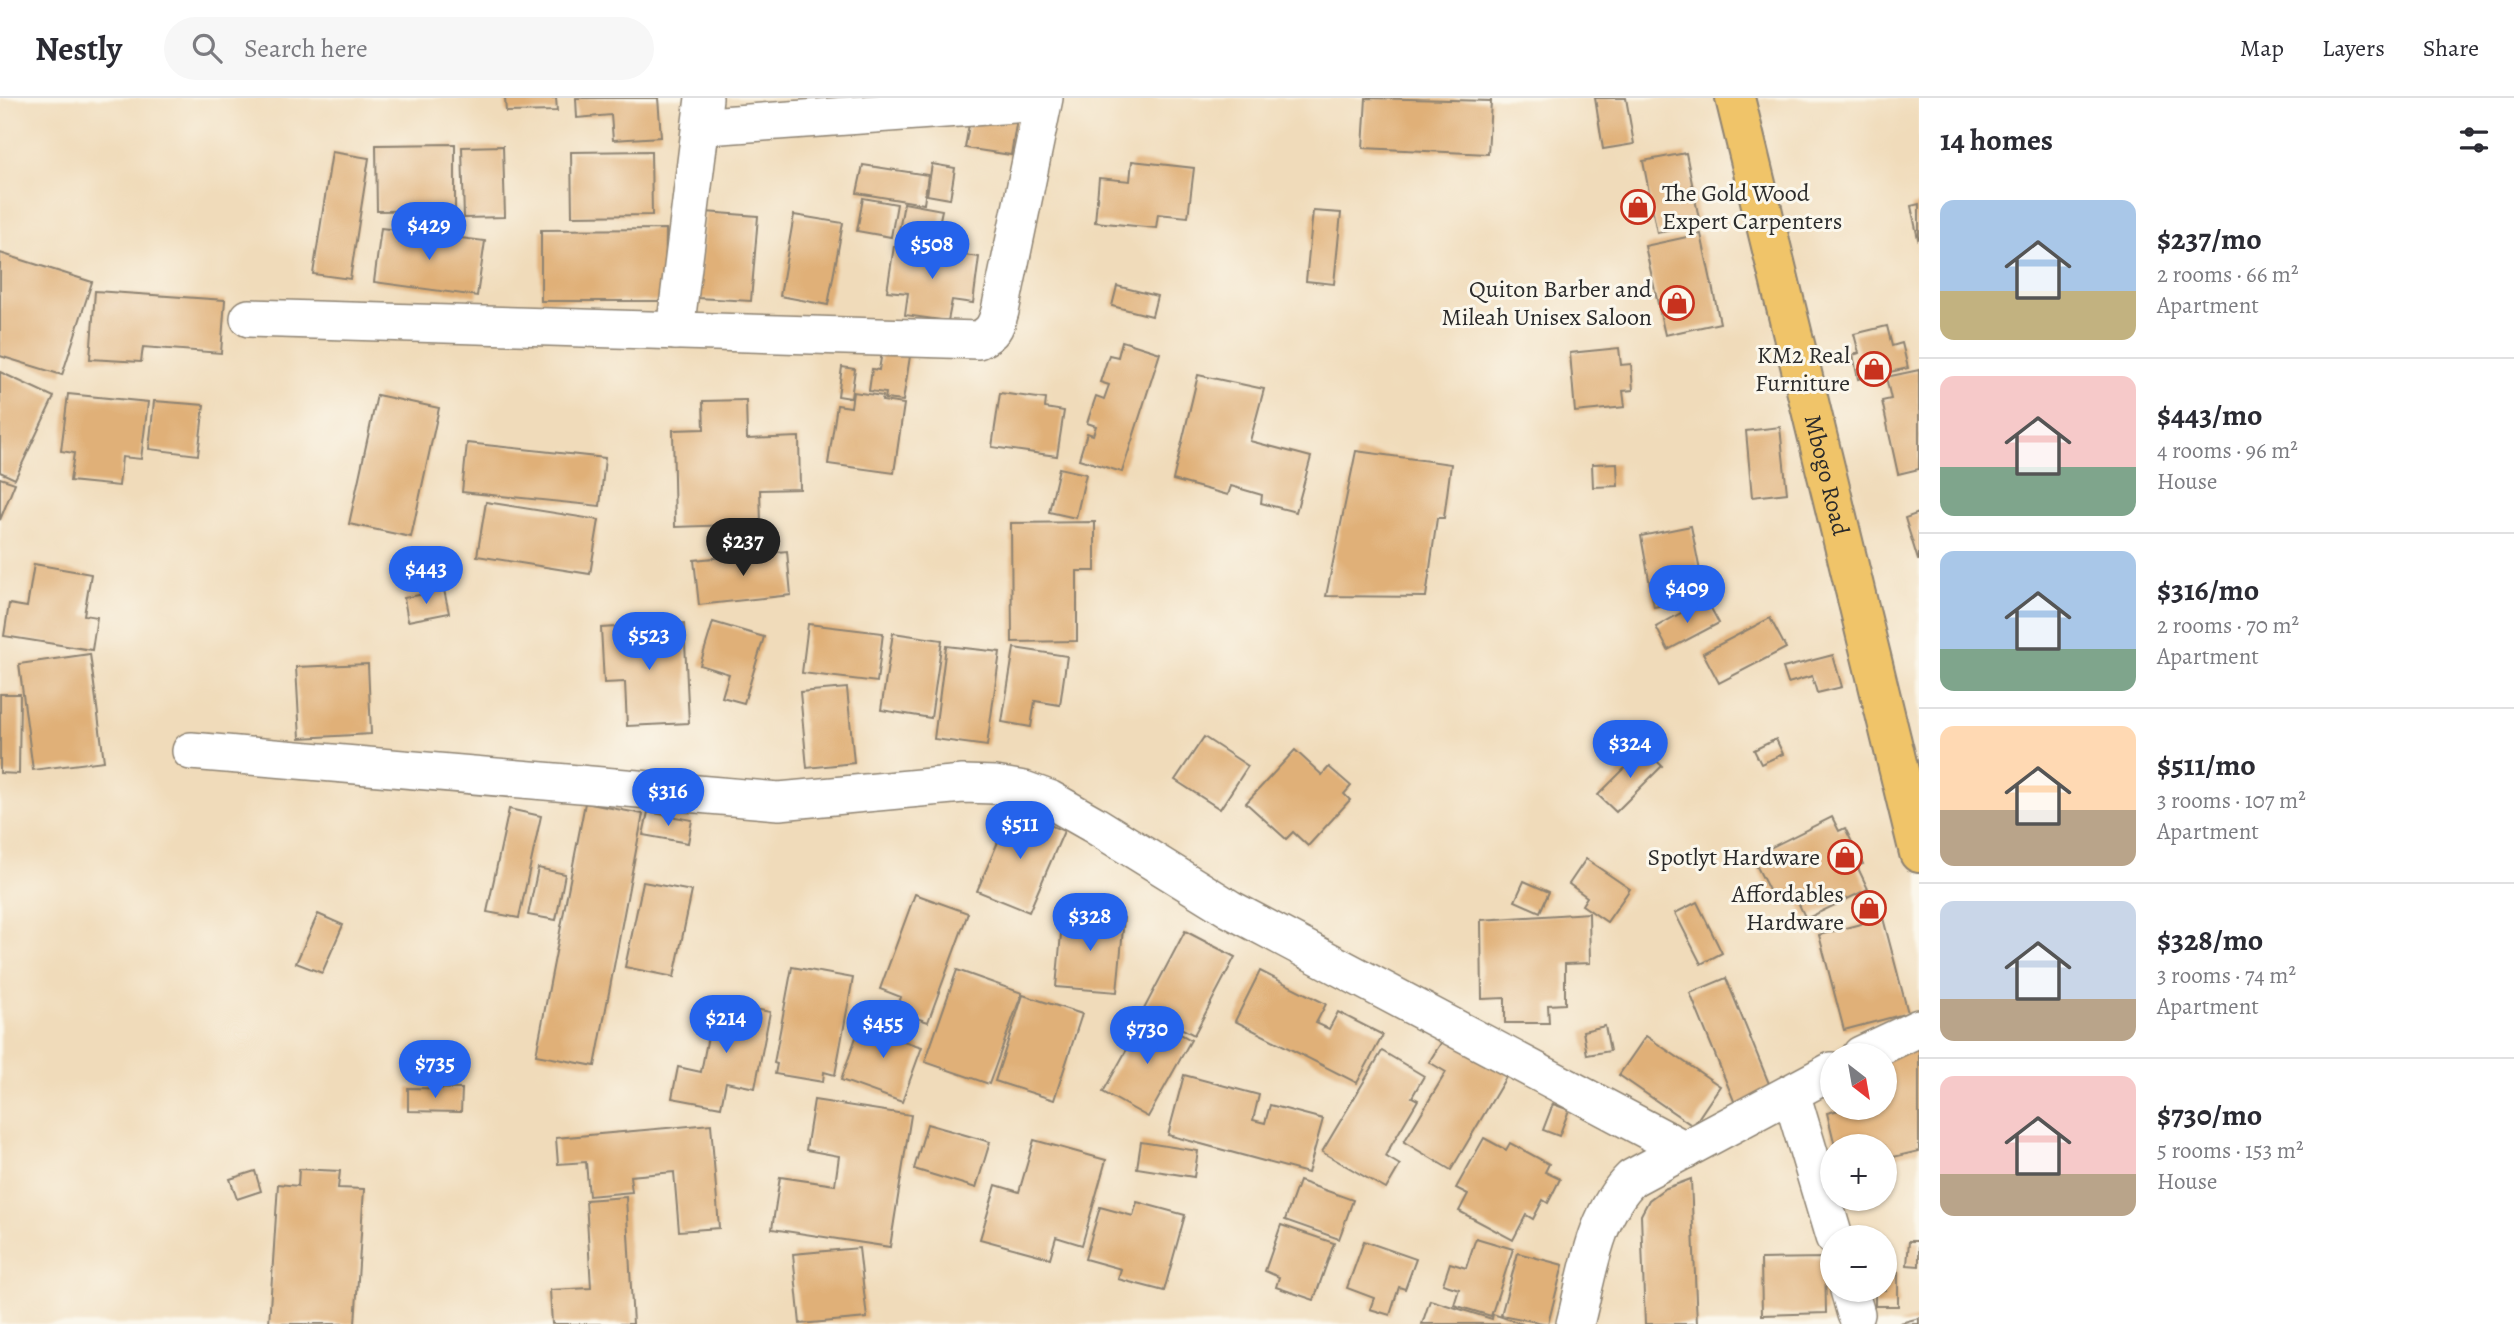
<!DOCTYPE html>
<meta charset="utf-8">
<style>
body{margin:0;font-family:Alegreya,serif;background:#f7f7f7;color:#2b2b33;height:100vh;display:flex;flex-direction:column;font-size:26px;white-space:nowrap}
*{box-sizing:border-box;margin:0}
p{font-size:23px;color:#7c7c81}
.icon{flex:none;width:38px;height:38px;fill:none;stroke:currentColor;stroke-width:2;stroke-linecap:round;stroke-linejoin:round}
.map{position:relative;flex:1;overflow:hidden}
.side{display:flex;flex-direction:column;background:#fff;width:595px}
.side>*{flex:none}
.needle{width:46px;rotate:149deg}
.buttons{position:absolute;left:1820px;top:945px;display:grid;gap:14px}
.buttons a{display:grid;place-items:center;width:77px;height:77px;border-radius:50%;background:#fff;box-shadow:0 2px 5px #0004;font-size:35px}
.price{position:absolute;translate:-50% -60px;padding:0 16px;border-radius:24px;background:#2563eb;color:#fff;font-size:23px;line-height:46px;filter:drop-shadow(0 2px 4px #0008)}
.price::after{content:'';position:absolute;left:50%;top:42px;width:21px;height:16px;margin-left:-10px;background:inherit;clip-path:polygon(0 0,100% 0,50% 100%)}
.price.selected{background:#222;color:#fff}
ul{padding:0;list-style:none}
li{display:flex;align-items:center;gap:21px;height:175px;padding:0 21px}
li+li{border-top:2px solid #e1e1e2}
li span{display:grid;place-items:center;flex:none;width:196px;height:140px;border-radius:14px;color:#555}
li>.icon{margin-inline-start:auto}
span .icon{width:84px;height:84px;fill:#fffc;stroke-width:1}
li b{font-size:30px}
h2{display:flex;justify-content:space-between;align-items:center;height:84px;padding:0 21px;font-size:30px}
header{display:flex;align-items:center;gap:42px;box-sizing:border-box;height:98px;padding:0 35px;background:#fff;border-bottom:2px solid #e1e1e2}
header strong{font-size:33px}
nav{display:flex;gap:38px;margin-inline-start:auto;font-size:24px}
.search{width:490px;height:63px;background:#f7f7f7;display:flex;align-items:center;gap:18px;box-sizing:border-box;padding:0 24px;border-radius:38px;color:#7c7c81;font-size:26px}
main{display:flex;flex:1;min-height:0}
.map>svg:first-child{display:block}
</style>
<header>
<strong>Nestly</strong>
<div class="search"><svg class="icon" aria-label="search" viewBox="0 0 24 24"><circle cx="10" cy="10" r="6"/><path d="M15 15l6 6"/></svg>Search here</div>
<nav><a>Map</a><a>Layers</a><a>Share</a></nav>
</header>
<main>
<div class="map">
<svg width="1919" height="1226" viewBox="0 0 1919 1226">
<rect width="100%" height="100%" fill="#fbf7ec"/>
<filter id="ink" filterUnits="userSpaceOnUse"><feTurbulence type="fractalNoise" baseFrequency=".0143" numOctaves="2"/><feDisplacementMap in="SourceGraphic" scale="14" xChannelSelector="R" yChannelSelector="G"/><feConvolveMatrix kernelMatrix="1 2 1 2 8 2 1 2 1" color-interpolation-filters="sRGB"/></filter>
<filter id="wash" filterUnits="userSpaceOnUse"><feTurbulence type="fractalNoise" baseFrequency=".00686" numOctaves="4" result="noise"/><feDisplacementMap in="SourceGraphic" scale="28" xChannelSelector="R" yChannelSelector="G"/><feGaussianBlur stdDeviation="1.57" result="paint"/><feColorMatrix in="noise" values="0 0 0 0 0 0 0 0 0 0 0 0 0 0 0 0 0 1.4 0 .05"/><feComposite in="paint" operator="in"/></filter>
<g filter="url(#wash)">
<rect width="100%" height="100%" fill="#f0dbba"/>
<g id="blocks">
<g fill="#e0b078">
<path d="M505,0H556L557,13L506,14Z"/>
<path d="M576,0H658L661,39L613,42L611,17L577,20Z"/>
<path d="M1366,0L1491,3L1488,56L1363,50Z"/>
<path d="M1595,0H1626L1634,46L1603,51Z"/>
<path d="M972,8L1018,15L1011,57L965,50Z"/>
<path d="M455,46V112L377,113L376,47Z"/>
<path d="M503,48L505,119L464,120L462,49Z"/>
<path d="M651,53L652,117L572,118L571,54Z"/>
<path d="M332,54L369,60L350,181L313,176Z"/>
<path d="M1686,55L1700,126L1657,135L1643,63Z"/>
<path d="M1132,63L1194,70L1188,119L1158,116L1156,130L1095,124L1099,80L1130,83Z"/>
<path d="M932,66L955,70L950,101L927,97Z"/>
<path d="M863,67L928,77L924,106L857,95Z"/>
<path d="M863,100L897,106L891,139L857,133Z"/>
<path d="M904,105L942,112L935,145L898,138Z"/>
<path d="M1919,106V140L1918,141L1911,108Z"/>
<path d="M1313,113L1341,115L1334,186L1306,183Z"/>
<path d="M705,114L758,118L751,203L698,200Z"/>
<path d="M794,117L843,125L828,207L780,198Z"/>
<path d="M381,130L485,143L477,198L374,184Z"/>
<path d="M666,131L665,203H541V132Z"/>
<path d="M1701,136L1720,225L1665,237L1645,148Z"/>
<path d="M894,148L979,159L973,205L952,202L948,223L905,217L908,195L887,193Z"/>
<path d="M0,155L92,184L62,277L0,258Z"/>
<path d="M1117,188L1157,198L1152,218L1112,208Z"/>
<path d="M95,193L225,202L221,255L143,249L141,264L90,261Z"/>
<path d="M1887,228L1892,248L1902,245L1908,270L1858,281L1853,257L1859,255L1854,236Z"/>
<path d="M1122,243L1160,255L1122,374L1079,361L1087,335L1093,337L1096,328L1087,325L1096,298L1104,301L1109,287L1100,284L1109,257L1118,259Z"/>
<path d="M883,248L911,252L903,303L885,301L886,295L869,293L872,271L879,272Z"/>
<path d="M1619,250L1621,267L1631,266L1633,292L1623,293L1625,309L1575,314L1570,255Z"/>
<path d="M842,269L855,271L851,300L838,298Z"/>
<path d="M1919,272V371L1898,376L1882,303L1891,301L1886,279Z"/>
<path d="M0,274L54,299L15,381L0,374Z"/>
<path d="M1198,277L1264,291L1250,343L1311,359L1296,414L1261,405L1262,397L1231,388L1228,397L1173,382Z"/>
<path d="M853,294L883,298L882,303L904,306L894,375L828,366L837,307L851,309Z"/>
<path d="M1000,295L1046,301L1045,310L1064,313L1057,358L992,349Z"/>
<path d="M68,296L148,304L141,361L122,359L119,388L70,383L74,355L61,353Z"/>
<path d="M377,297L439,310L411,439L349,426Z"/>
<path d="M746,302L747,341L799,339L800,391L760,392L761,426L675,429L673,332L704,331L703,303Z"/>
<path d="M154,303L204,307L198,357L149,351Z"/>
<path d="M1780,329L1787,395L1752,399L1746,333Z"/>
<path d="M467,345L605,360L600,408L462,394Z"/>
<path d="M1356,353L1451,366L1444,420H1437L1426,499L1326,498Z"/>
<path d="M1617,365L1618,388L1593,389L1592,366Z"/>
<path d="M1059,370L1086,376L1076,420L1049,414Z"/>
<path d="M0,380L15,385L0,422Z"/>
<path d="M486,404L599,422L590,476L477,458Z"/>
<path d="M1919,415V462H1918L1905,420Z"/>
<path d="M1095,424V473H1077V543L1012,544L1011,425Z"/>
<path d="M1691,428L1705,498L1654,509L1641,438Z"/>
<path d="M787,453L791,497L699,507L694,462Z"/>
<path d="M34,466L91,476L84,517L97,519L92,552L4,538L9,506L27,509Z"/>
<path d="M444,492L449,515L408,523L404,500Z"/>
<path d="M1706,501L1719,525L1668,552L1656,529Z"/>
<path d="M1770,520L1786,550L1719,585L1703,555Z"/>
<path d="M713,524L764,539L744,605L722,599L729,576L700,567Z"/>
<path d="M684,525L689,625L627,628L625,584L604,585L601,530Z"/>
<path d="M808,526L883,535L877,584L802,575Z"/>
<path d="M893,535L942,542L931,620L881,612Z"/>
<path d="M946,548L1000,554L987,648L934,641Z"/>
<path d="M1014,550L1067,558L1060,607L1035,603L1031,629L1002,624Z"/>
<path d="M90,556L104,663L33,672L19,566Z"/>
<path d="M1833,557L1842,589L1817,595L1812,578L1788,585L1783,570Z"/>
<path d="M368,566L371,636L300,640L296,569Z"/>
<path d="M847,590L854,665L807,670L800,594Z"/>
<path d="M0,596H20L19,676L0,675Z"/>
<path d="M1204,639L1248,668L1220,711L1175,682Z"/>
<path d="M1776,641L1783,656L1761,666L1754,652Z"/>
<path d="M1644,651L1662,668L1616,714L1598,697Z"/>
<path d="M1295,652L1322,677L1329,669L1351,688L1344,696L1350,702L1308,748L1293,734L1286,741L1246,705Z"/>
<path d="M585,705L643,716L595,968L536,957Z"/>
<path d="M509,711L541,718L519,820L487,814Z"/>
<path d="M1012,711L1064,733L1029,814L977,793Z"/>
<path d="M648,714L692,722L688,745L643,737Z"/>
<path d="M1832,719L1839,733L1845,730L1863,766L1857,768L1868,791L1806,821L1793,794L1775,804L1752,759Z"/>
<path d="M1586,761L1630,791L1607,824L1582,807L1587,799L1569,786Z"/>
<path d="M538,770L565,776L556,822L528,817Z"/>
<path d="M1524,783L1549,794L1540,814L1515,803Z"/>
<path d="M643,784L692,793L674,879L625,869Z"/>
<path d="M915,796L968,815L928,924L896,913L901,899L880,891Z"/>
<path d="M1697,804L1722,855L1701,866L1675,815Z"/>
<path d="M1063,815L1124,820L1117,894L1056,889Z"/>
<path d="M1589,815L1590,865L1565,866V906L1548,907L1549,925H1505V900L1482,901L1481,822Z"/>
<path d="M318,816L343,827L322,875L296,865Z"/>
<path d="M1883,820L1908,915L1844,932L1819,837Z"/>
<path d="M1185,833L1235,859L1194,937L1144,911Z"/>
<path d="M792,869L853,880L835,977L824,974L823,984L775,976L777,966L774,965Z"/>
<path d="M957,872L1022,895L989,986L925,964Z"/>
<path d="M1260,873L1326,906L1316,925L1329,931L1338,914L1383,937L1357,985L1235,923Z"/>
<path d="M1726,880L1772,993L1736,1008L1690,895Z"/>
<path d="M1023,897L1082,916L1054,1002L995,983Z"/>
<path d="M715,903L770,914L755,990L726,984L721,1009L672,1000L678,969L701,974Z"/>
<path d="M1146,917L1191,942L1148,1019L1103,994Z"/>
<path d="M886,918L910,928L903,943L922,949L902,1004L841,982L860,928L879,935Z"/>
<path d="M1605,928L1610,953L1587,957L1583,933Z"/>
<path d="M1446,937L1509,974L1451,1072L1404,1044L1446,974L1429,964Z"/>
<path d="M1646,938L1720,988L1693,1028L1619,977Z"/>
<path d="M1919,948V1053L1885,1061V1048H1835L1827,1015L1847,1010H1885V1000L1891,998L1885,957Z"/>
<path d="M1382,953L1424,978L1412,999L1418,1002L1385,1058L1400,1067L1386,1091L1322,1054Z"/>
<path d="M1184,977L1259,997L1253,1022L1265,1025L1270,1007L1323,1021L1308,1075L1168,1037Z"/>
<path d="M408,990L462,991L461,1014L408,1013Z"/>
<path d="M814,1002L911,1017L890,1149L772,1131L780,1079L835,1087L839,1058L806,1052Z"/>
<path d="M1553,1006L1569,1012L1559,1038L1543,1032Z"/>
<path d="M711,1026L719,1130L679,1133L674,1074L630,1078L632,1094L589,1098L586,1064L558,1066L556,1040Z"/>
<path d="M927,1026L990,1044L976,1090L914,1071Z"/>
<path d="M1484,1040L1506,1052L1510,1045L1549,1066L1545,1074L1560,1081L1548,1105L1543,1102L1533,1121L1526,1117L1513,1142L1459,1113L1468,1096L1456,1090Z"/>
<path d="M1034,1042L1106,1062L1082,1147L1056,1139L1050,1160L980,1141L996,1087L1019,1094Z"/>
<path d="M1141,1044L1198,1053L1194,1079L1137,1070Z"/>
<path d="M299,1071L340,1073L338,1090L364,1091L355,1226H269L278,1086L298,1088Z"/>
<path d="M255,1073L261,1093L237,1101L230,1081Z"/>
<path d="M1691,1081L1697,1226H1645L1641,1117L1649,1102L1664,1091Z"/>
<path d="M1299,1083L1353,1102L1339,1141L1285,1122Z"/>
<path d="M626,1099L633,1226H552L550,1192L591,1190L586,1102Z"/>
<path d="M1137,1104L1185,1117L1164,1193L1118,1181L1121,1171L1085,1161L1100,1109L1133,1118Z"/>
<path d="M1281,1127L1334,1145L1314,1202L1276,1189L1279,1179L1265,1173Z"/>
<path d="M1476,1140L1513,1151L1491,1218L1454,1207L1459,1191L1443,1186L1450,1165L1466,1170Z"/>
<path d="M1364,1143L1416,1161L1405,1191L1399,1189L1390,1217L1370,1211L1374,1200L1347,1190Z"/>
<path d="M1909,1143H1919V1168L1907,1167Z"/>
<path d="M859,1150L867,1220L800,1226L793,1156Z"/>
<path d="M1518,1155L1563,1167L1548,1226L1501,1217Z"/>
<path d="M1825,1160L1826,1215L1762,1217L1761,1161Z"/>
<path d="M1885,1174H1898V1208H1875V1192H1885Z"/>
<path d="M1430,1202L1492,1221L1493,1216L1523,1226H1422Z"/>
<path d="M1919,1220V1226H1900V1225Z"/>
</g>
</g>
</g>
<g filter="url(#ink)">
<use href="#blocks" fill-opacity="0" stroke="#8e8372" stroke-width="2"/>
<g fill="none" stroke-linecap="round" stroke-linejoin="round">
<g stroke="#8e8372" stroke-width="40">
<g id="minor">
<path d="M721,27L1042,4"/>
<path d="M249,220L978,242C993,235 996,228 1000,213L1044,0"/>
<path d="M675,233L704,0"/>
<path d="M191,653L779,703L963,686L995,687L1024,692L1049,701L1093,726L1230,811L1685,1052"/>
<path d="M1861,957L1919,930"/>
<path d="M1791,995L1834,1139"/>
<path d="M1849,1192L1856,1216"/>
<path d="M1575,1226C1588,1176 1594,1117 1632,1080L1832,973"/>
</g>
</g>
<g stroke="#8e8372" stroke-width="42">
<g id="major">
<path id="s1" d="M1735,0L1919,755"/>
</g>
</g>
<use href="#minor" stroke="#fff" stroke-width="37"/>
<use href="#major" stroke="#f0c469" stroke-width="38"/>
</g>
</g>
<defs>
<g id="shop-ring" transform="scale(1.75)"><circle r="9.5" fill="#fbf7ec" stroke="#c8321e" stroke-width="1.5"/><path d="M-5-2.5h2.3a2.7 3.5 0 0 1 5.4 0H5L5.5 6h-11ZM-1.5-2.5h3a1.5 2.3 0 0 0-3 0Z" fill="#c8321e"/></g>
</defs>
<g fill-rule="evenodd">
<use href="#shop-ring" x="1638" y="109"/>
<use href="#shop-ring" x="1677" y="205"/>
<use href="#shop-ring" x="1874" y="271"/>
<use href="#shop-ring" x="1845" y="759"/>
<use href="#shop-ring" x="1869" y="810"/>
</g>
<g text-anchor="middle" stroke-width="6" stroke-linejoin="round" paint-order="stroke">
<g font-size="24" fill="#2b2b2b" stroke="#fbf7ec" text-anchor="end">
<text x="1662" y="103" text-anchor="start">The Gold Wood<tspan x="1662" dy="28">Expert Carpenters</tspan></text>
<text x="1652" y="199">Quiton Barber and<tspan x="1652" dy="28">Mileah Unisex Saloon</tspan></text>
<text x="1850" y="265">KM2 Real<tspan x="1850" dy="28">Furniture</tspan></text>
<text x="1820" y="767">Spotlyt Hardware</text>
<text x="1844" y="804">Affordables<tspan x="1844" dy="28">Hardware</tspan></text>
</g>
<g font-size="24" fill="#2b2b2b" stroke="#fbf7ec">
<text dy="8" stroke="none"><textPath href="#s1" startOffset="388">Mbogo Road</textPath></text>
</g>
</g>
</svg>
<div class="buttons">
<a><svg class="needle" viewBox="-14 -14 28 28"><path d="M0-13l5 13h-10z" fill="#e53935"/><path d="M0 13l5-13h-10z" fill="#7c7c81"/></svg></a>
<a>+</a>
<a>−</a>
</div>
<b class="price" style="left:429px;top:164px">$429</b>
<b class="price" style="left:932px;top:183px">$508</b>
<b class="price selected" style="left:743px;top:480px">$237</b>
<b class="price" style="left:426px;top:508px">$443</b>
<b class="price" style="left:1687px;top:527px">$409</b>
<b class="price" style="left:649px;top:574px">$523</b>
<b class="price" style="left:1630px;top:682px">$324</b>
<b class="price" style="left:668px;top:730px">$316</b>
<b class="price" style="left:1020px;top:763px">$511</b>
<b class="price" style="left:1090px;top:855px">$328</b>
<b class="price" style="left:726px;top:957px">$214</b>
<b class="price" style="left:883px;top:962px">$455</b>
<b class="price" style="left:1147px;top:968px">$730</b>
<b class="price" style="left:435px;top:1002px">$735</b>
</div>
<section class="side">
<h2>14 homes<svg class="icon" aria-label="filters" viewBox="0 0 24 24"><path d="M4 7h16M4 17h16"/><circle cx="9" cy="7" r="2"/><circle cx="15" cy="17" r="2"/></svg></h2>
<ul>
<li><span style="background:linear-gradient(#a9c7e8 65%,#c2b280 0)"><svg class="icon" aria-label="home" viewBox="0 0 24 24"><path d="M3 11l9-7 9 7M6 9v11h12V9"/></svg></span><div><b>$237/mo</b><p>2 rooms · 66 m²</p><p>Apartment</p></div></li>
<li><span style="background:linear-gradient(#f6c9c9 65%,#7fa58c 0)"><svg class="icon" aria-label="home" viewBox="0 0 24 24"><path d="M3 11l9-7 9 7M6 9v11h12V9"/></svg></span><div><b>$443/mo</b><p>4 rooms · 96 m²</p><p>House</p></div></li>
<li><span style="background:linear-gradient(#a9c7e8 70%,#7fa58c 0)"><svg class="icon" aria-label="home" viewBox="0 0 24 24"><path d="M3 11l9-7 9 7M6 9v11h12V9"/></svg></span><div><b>$316/mo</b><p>2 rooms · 70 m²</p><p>Apartment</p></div></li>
<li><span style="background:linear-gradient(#ffd9b3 60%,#b9a48a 0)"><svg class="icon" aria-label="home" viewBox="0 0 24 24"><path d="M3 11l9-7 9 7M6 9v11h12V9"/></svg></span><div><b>$511/mo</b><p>3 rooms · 107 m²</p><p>Apartment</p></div></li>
<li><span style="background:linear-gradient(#c9d6e8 70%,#b9a48a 0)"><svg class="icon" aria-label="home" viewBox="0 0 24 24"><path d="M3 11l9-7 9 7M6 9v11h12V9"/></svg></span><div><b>$328/mo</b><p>3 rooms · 74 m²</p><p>Apartment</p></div></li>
<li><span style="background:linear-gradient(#f6c9c9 70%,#b9a48a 0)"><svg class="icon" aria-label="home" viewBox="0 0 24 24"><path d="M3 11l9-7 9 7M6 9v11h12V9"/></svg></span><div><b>$730/mo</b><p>5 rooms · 153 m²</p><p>House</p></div></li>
</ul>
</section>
</main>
